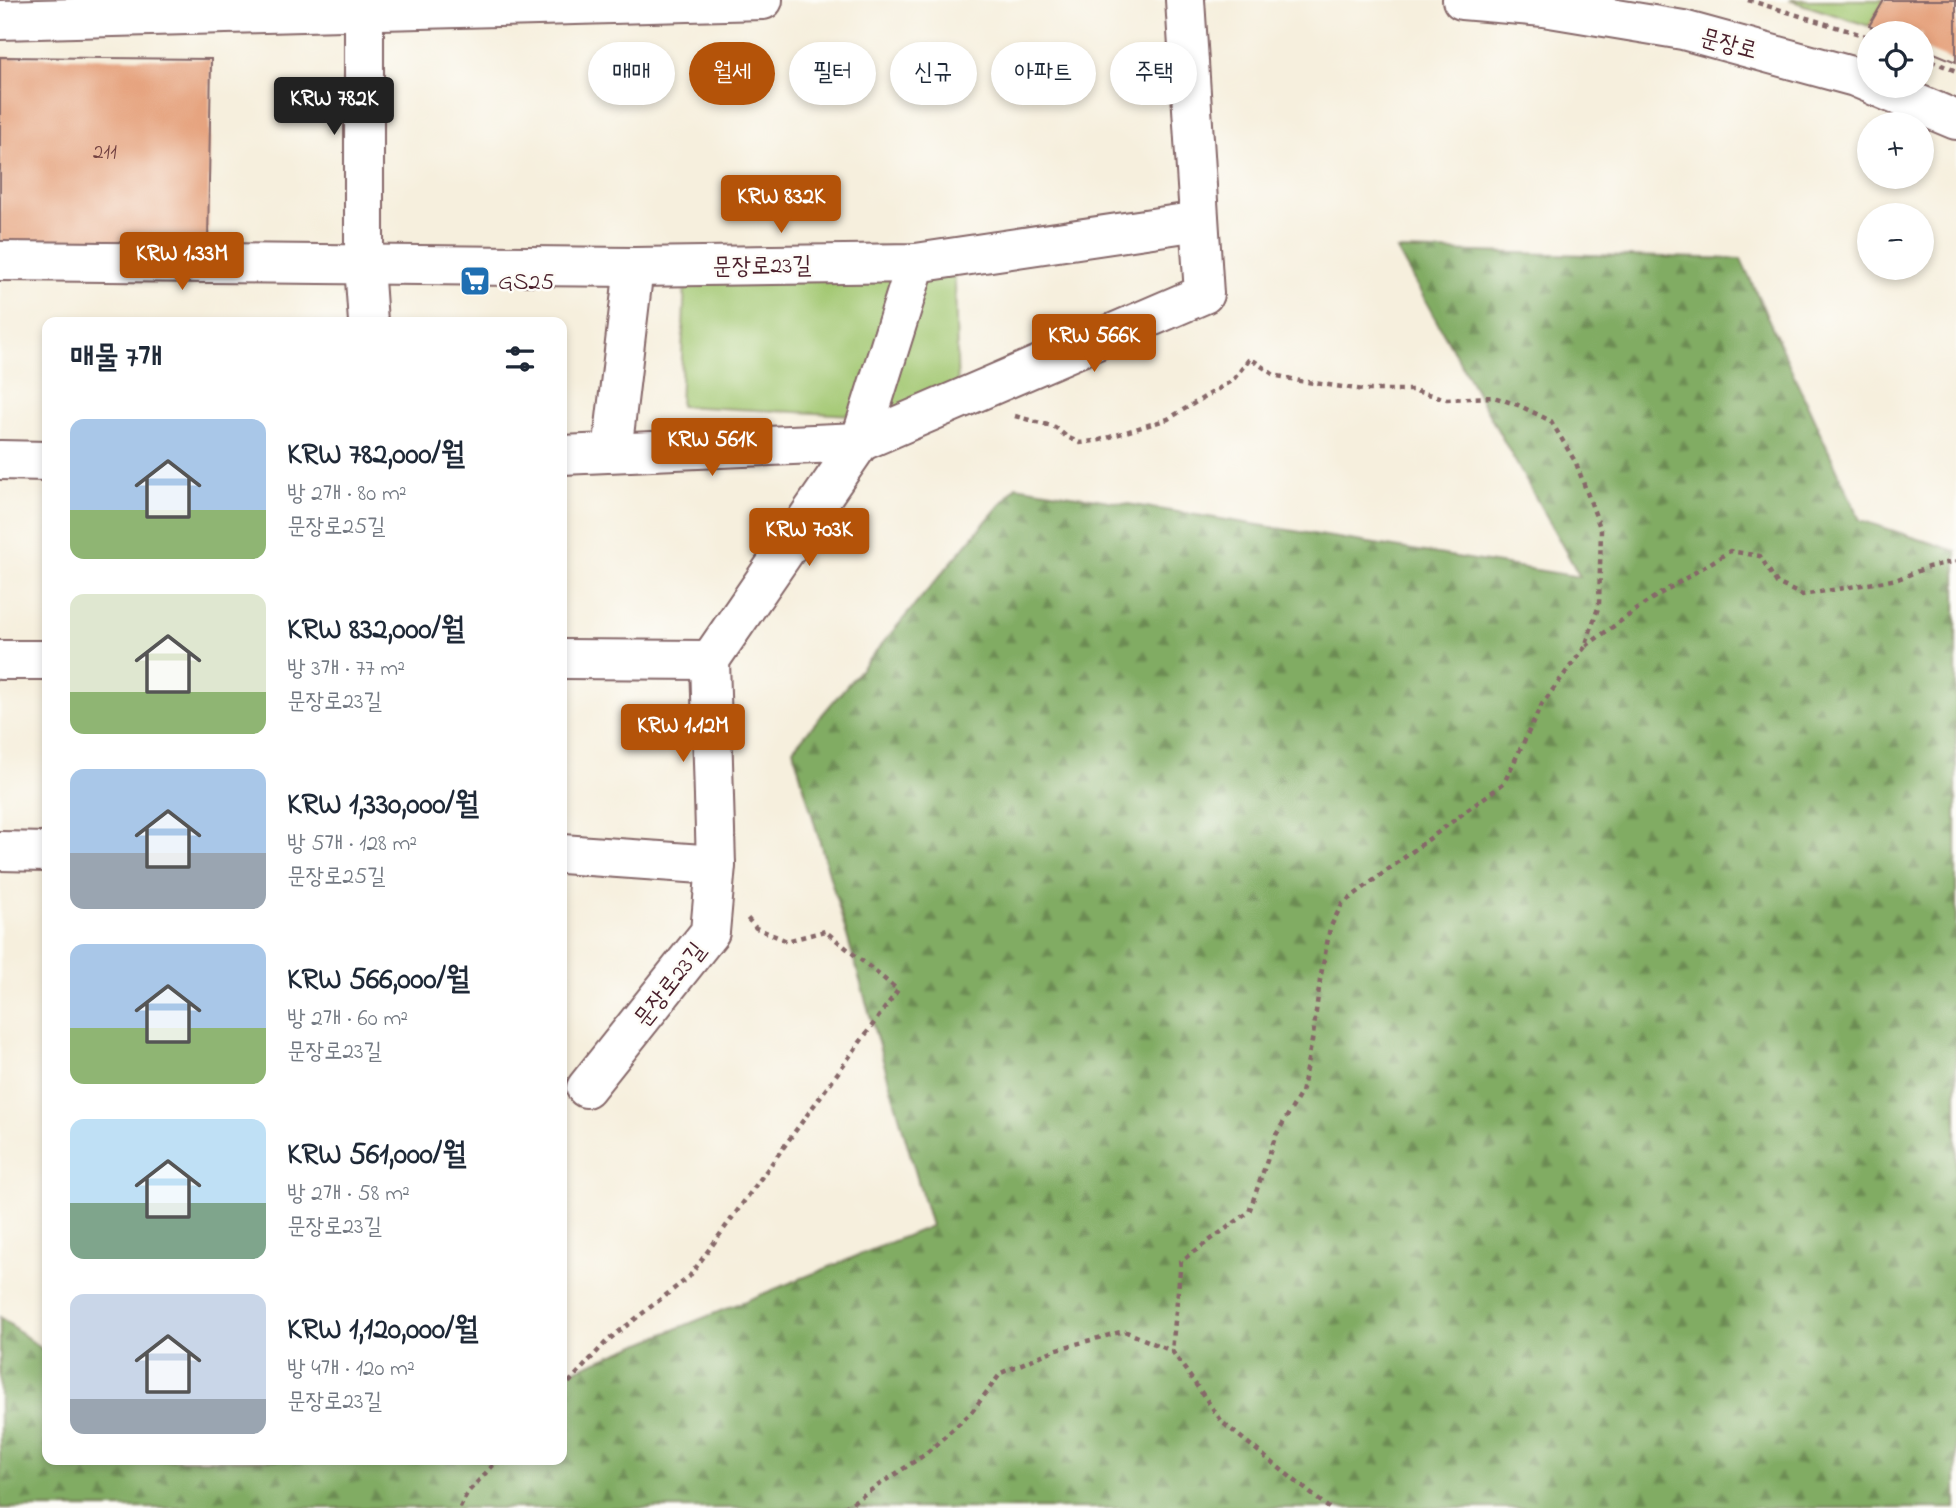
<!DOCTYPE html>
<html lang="ko">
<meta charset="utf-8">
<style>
body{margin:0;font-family:"Indie Flower","Poor Story",sans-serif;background:#f2f2f3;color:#1f2937;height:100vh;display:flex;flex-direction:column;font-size:26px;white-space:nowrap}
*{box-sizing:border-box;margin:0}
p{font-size:23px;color:#747a83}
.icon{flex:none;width:38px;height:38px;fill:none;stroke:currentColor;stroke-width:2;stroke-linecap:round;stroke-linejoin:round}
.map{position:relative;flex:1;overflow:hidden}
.side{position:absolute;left:42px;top:317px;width:525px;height:1148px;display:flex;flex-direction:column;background:#fff;border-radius:14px;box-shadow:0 4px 10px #0003}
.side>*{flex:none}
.guide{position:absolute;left:588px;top:42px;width:665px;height:63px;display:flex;gap:14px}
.buttons{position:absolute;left:1857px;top:21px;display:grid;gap:14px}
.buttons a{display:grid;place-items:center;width:77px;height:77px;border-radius:50%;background:#fff;box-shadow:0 4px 10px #0003;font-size:35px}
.price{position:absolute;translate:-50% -60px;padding:0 16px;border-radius:7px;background:#b45309;color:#fff;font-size:23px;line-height:46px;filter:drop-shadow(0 2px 4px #0008)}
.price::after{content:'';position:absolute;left:50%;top:42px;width:21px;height:16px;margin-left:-10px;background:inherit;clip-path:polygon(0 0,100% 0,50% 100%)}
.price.current{background:#222;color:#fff}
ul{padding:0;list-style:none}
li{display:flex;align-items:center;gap:21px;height:175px;padding:0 28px}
li span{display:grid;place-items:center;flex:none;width:196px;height:140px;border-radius:14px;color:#555}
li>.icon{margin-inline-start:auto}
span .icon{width:84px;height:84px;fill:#fffc;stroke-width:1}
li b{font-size:30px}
h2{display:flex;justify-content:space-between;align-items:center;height:84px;padding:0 28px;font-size:30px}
.pill{padding:0 24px;border-radius:32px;background:#fff;box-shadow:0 4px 10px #0003;font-size:24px;line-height:63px}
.pill.current{background:#b45309;color:#fff}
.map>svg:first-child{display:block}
</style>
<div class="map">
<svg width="1956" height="1508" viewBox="0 0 1956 1508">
<defs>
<pattern id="forest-firs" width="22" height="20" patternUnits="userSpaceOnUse" patternTransform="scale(1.75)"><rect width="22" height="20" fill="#81ac63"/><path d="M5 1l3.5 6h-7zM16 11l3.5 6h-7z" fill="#6c8b52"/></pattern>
</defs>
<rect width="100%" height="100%" fill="#fdfcf7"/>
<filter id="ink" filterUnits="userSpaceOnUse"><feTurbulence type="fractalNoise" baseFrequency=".0143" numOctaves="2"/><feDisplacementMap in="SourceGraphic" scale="14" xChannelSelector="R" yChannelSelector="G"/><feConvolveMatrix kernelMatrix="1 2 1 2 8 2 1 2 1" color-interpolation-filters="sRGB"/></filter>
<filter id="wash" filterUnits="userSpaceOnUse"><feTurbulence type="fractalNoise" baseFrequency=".00686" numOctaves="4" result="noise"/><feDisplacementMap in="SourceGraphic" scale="28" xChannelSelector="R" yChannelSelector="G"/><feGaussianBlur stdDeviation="1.57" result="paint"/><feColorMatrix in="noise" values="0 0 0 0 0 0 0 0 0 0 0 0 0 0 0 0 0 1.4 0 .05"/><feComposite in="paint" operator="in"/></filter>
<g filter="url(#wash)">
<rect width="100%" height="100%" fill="#f6efdd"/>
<path fill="url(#forest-firs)" stroke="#666647" stroke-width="2" d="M1397,250L1741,259L1860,520L1956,551V1508H0V1317L47,1353V1460H562V1375L931,1226L793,749L1016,486L1580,577Z"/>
<g fill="#a2c771" stroke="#76734e" stroke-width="2">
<path d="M1789,0H1884L1869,26Z"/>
<path d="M954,245L958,394L910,418L680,406L686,254Z"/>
</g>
<g id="blocks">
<g fill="#e6a480">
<path d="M1884,0H1956V62L1922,48V33H1887L1869,26Z"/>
<path d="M0,57L211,59L208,244L0,242Z"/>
</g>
</g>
</g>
<g filter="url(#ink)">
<use href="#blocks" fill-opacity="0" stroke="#866869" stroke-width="2"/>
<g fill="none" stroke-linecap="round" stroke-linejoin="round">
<g stroke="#866869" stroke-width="42">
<g id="minor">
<path d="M366,0L364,9V265L368,322"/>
<path d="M1462,0L1544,7L1683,30L1855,77L1869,83"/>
<path d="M0,20L763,0"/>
<path d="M1875,86L1956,120"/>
<path d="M0,261L634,267L916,263L1199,221"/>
<path d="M612,452L634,267"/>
<path d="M562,455L860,442L1204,294L1185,0"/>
<path d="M0,460L47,461"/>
<path d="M562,659L710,660"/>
<path d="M0,660H47"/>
<path d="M0,851L47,852"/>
<path d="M562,854L716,865"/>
<path d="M586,1088L710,932L716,865L710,660L860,442L916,263"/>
</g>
</g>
<g stroke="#866869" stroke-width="4.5" stroke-dasharray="5 5" stroke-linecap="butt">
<path d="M1748,0L1869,37"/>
<path d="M1922,57L1956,71"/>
<path d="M1015,416L1055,427L1067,437L1080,443L1100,440L1168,419L1233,380L1250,358L1274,375L1300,381L1364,390H1412L1447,399L1494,397L1518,405L1551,421L1576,463L1601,530L1599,605L1585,647L1542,704L1504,783L1342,904L1330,928L1320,980L1313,1036L1301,1093L1276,1135L1249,1212L1181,1261L1172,1351L1223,1423L1329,1508"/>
<path d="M1586,646L1650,600L1730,551L1760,556L1777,583L1802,595L1898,579L1928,567L1956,561"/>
<path d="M562,1390L607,1341L689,1277L898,990L825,931L787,941L756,928L747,918"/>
<path d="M460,1508L467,1493L498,1460"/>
<path d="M844,1508L924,1455L971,1413L1001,1373L1054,1350L1124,1331L1172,1351"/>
</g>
<use href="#minor" stroke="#fff" stroke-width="38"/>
</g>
</g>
<defs>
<g id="supermarket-square" transform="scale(1.575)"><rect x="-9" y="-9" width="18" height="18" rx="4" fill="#1f6fb2" stroke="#fdfcf7"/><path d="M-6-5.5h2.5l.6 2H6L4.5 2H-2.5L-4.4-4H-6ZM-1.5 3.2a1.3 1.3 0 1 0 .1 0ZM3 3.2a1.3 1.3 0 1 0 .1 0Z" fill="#fff"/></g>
</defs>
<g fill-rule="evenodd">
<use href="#supermarket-square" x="475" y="281"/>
</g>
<g text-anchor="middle" stroke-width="5" stroke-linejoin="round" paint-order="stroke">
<g font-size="21" fill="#714040">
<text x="105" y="158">211</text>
</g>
<g font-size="24" fill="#4a1f2b" stroke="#fdfcf7">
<text transform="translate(1729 43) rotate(15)" y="8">문장로</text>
<text transform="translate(762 265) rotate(-1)" y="8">문장로23길</text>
<text transform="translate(669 984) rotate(-52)" y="8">문장로23길</text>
</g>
<g font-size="24" fill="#4a1f2b" stroke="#fdfcf7" text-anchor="start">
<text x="498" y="289">GS25</text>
</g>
</g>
</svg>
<div class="buttons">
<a><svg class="icon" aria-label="locate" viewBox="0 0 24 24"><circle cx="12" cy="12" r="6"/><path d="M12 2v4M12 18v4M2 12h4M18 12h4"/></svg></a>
<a>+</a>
<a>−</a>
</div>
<b class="price current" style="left:334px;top:137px">KRW 782K</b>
<b class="price" style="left:781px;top:235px">KRW 832K</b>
<b class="price" style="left:182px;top:292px">KRW 1.33M</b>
<b class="price" style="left:1094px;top:374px">KRW 566K</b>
<b class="price" style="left:712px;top:478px">KRW 561K</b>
<b class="price" style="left:809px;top:568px">KRW 703K</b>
<b class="price" style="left:683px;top:764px">KRW 1.12M</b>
<div class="guide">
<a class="pill">매매</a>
<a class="pill current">월세</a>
<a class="pill">필터</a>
<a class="pill">신규</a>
<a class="pill">아파트</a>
<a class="pill">주택</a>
</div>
<section class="side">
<h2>매물 7개<svg class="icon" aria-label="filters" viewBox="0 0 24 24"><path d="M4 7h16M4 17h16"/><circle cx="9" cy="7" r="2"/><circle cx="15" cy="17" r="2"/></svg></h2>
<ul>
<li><span style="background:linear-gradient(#a9c7e8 65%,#8fb573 0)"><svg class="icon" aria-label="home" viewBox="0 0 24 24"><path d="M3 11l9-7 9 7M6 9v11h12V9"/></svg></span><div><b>KRW 782,000/월</b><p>방 2개 · 80 m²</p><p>문장로25길</p></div></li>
<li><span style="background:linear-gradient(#dfe7d0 70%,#8fb573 0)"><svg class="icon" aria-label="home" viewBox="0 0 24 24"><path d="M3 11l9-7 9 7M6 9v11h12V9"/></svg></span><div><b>KRW 832,000/월</b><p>방 3개 · 77 m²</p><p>문장로23길</p></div></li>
<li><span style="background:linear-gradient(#a9c7e8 60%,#9aa5b1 0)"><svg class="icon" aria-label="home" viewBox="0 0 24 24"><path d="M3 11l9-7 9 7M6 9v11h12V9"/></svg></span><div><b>KRW 1,330,000/월</b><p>방 5개 · 128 m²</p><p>문장로25길</p></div></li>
<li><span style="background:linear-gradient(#a9c7e8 60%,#8fb573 0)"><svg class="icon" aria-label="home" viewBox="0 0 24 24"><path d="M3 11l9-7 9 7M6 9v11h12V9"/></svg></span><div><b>KRW 566,000/월</b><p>방 2개 · 60 m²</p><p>문장로23길</p></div></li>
<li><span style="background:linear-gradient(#bfe0f5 60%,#7fa58c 0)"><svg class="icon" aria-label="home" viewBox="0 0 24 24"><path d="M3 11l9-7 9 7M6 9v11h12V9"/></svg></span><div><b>KRW 561,000/월</b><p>방 2개 · 58 m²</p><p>문장로23길</p></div></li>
<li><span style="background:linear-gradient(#c9d6e8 75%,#9aa5b1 0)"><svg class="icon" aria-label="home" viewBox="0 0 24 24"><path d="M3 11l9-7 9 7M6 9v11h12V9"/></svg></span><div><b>KRW 1,120,000/월</b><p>방 4개 · 120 m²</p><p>문장로23길</p></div></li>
</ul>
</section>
</div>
